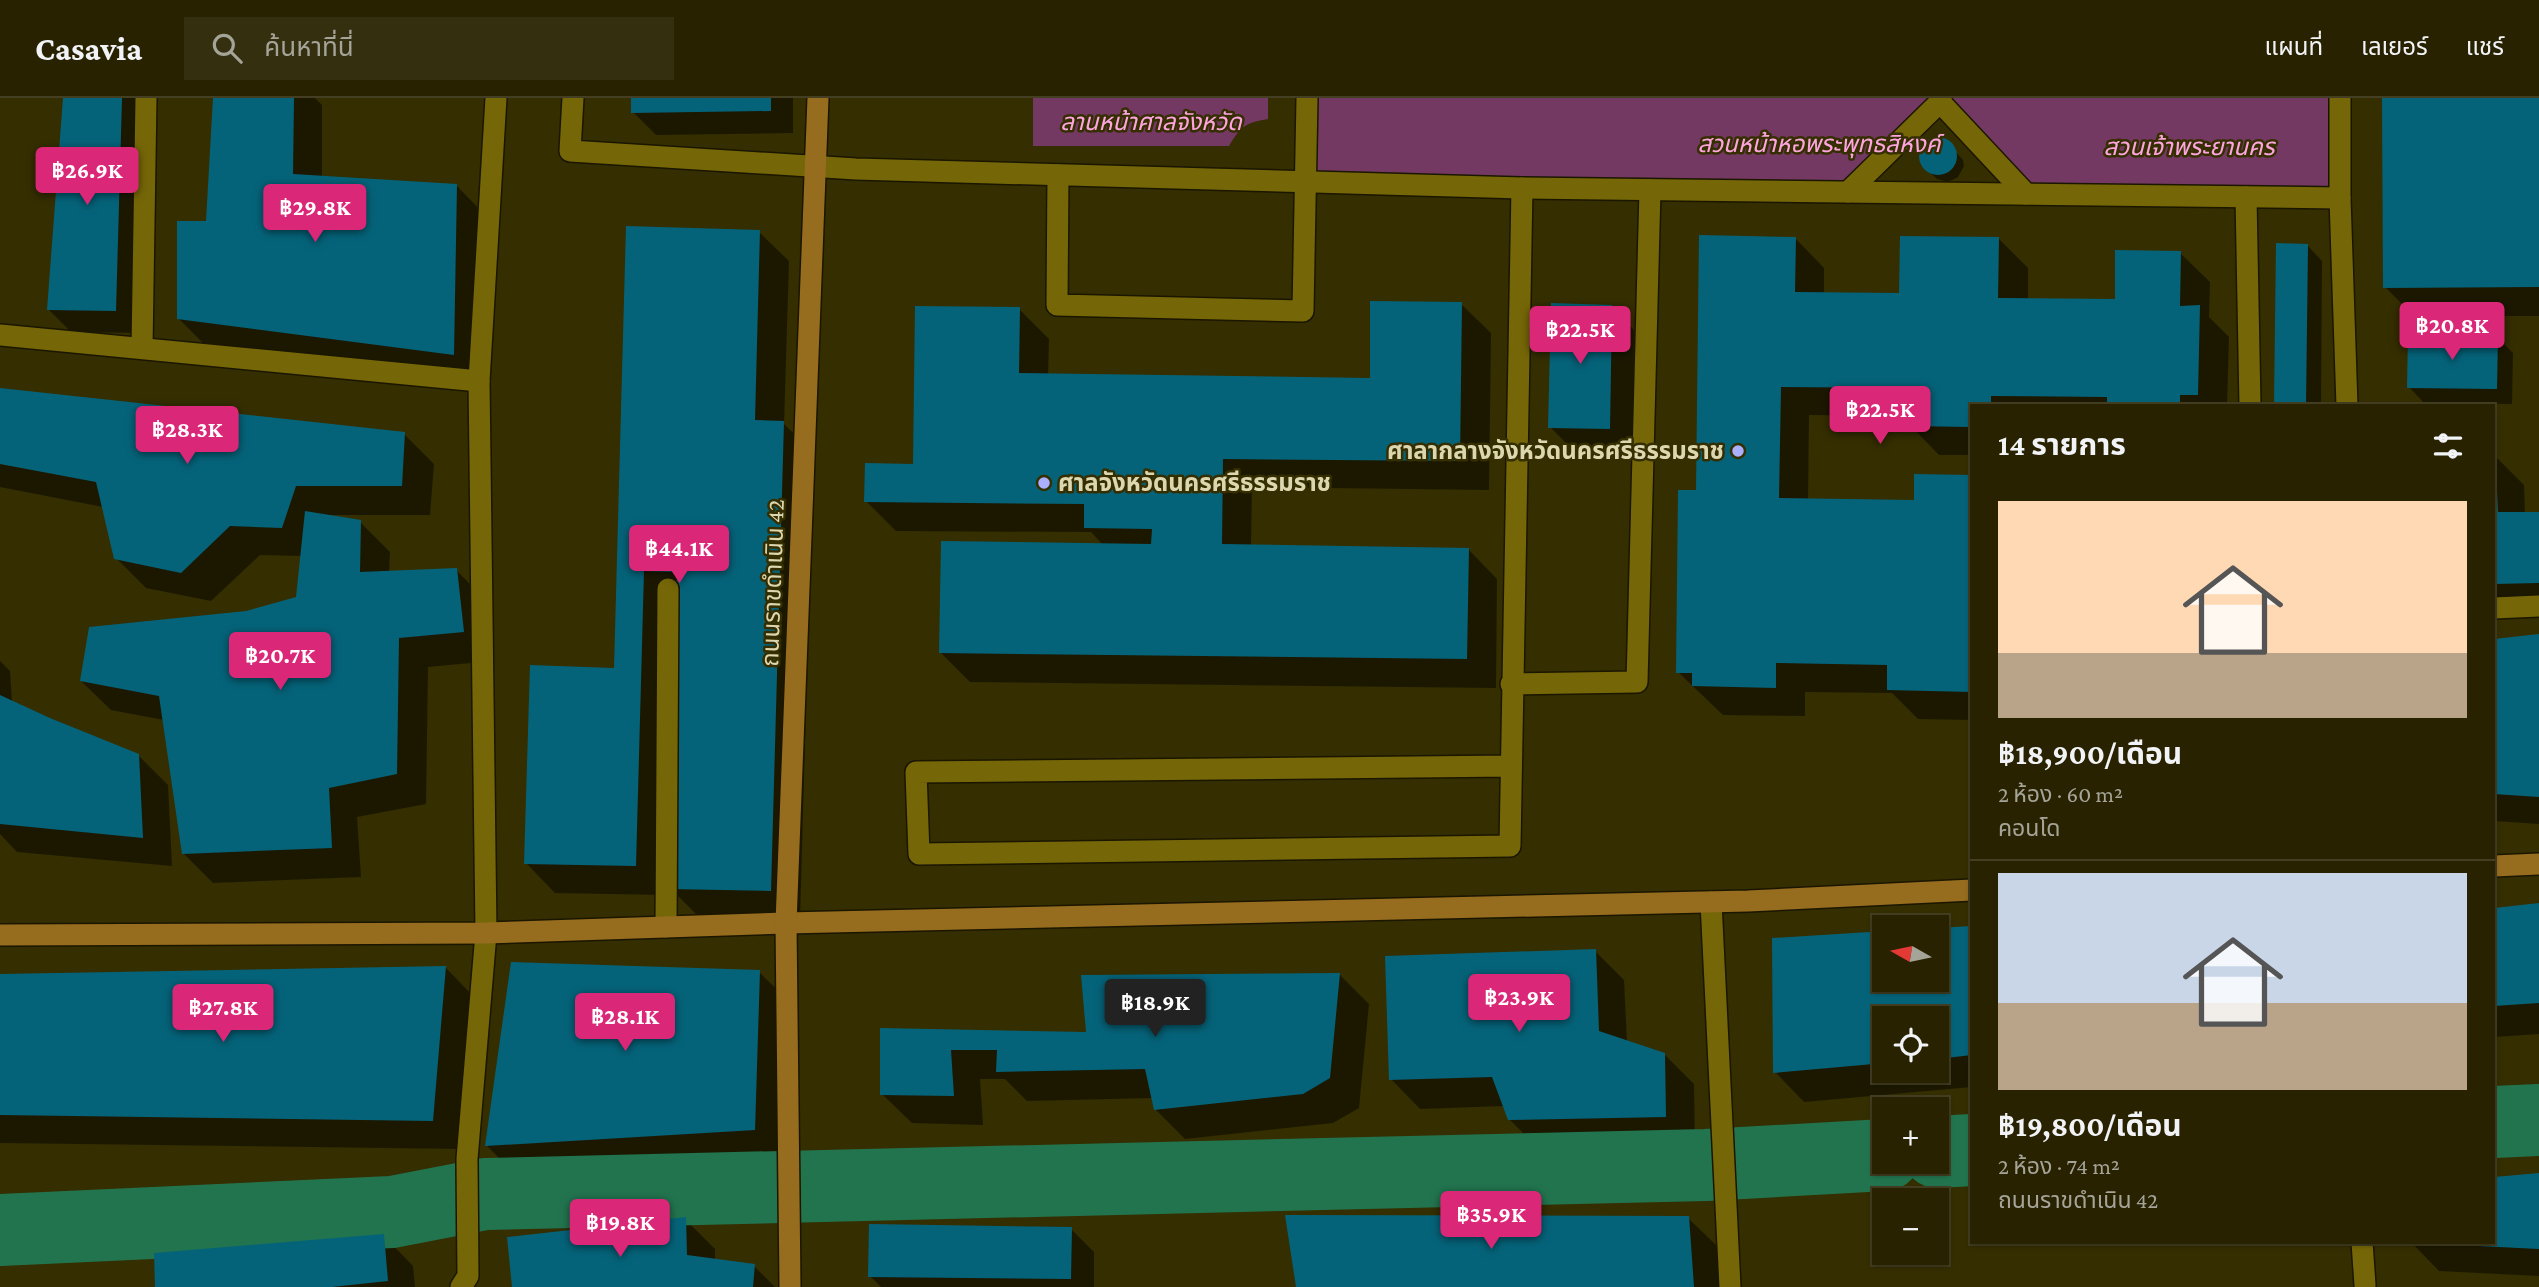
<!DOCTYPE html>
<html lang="th">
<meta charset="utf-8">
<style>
body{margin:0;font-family:"Crimson Pro","Noto Sans Thai",serif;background:#342f0f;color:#f1f3f6;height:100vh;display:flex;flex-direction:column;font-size:26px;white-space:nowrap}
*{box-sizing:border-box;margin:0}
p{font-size:23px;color:#a5a499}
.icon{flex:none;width:38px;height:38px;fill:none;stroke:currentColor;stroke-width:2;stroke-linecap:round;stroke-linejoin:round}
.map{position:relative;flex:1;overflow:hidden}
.details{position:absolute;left:1970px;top:306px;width:525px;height:840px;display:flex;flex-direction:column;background:#282200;border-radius:0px;box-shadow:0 2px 5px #0004,0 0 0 2px #443f22}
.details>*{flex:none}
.needle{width:46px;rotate:279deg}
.controls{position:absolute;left:1872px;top:817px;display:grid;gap:14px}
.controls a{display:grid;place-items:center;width:77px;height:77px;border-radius:0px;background:#282200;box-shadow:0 2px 5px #0004,0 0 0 2px #443f22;font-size:35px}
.price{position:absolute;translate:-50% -60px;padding:0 16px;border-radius:7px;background:#db2777;color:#fff;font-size:23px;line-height:46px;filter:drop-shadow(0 2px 4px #0008)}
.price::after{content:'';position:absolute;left:50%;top:42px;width:21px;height:16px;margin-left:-10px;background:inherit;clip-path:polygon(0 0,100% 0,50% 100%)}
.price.current{background:#222;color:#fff}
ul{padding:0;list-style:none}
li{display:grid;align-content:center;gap:14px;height:371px;padding:0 28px}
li+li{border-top:2px solid #443f22}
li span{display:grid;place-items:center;height:217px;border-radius:0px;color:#555}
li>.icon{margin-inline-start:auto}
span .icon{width:126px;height:126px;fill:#fffc;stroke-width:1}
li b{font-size:30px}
h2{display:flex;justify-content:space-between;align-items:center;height:84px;padding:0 28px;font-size:30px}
header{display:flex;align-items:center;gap:42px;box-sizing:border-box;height:98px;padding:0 35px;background:#282200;border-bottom:2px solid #443f22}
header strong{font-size:33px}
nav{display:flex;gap:38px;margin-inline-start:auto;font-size:24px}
.search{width:490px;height:63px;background:#342f0f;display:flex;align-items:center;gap:18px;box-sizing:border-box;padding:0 24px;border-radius:0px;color:#a5a499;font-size:26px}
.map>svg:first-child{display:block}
</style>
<header>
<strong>Casavia</strong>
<div class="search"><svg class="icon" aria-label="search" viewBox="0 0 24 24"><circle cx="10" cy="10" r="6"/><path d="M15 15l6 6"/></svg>ค้นหาที่นี่</div>
<nav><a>แผนที่</a><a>เลเยอร์</a><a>แชร์</a></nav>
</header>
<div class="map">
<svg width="2539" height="1189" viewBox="0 0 2539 1189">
<rect width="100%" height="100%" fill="#352e00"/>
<g fill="#733962">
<path d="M1033,0H1268V21C1245,25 1241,28 1229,48H1033Z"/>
<path d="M1307,0H2340V100L2026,96L1940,4L1848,94L1305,84Z"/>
</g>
<g fill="#0007" fill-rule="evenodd">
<path d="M65,0H145L139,235L71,234L48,211Z"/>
<path d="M214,0H315L322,7V80L457,88L486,118L483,285L208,250L178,220L208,124Z"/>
<path d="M633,0H793V35L656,37L633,14Z"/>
<path d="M2384,0H2539V218H2414L2385,189Z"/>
<path d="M1933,41H1944L1963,62L1964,68L1958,79L1948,84L1937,81L1924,69L1920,58L1924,48Z"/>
<path d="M628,130L759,134L789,163L784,326L813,354L800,822L700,820L670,790L665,797L555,795L526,765L616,572Z"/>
<path d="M1795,140L1824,170V196L1901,197L1999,141L2028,170V202L2117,203L2180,155L2210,184L2209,219L2229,239L2227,308H1972V357H1939L1910,327V318L1809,317L1808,403L1916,404V378L1972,379V622L1918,621L1892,595L1805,594V618L1723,617L1678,574L1698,394Z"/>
<path d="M2307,147L2322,163L2321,308H2276Z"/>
<path d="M1461,206L1491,235L1489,392L1252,389L1251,449L1468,451L1497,481L1496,590L970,584L941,555L1103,447L1091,434L896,433L866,403L915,367L1019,211L1049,241L1048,278L1371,281Z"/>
<path d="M1611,209L1634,232L1632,353L1573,352L1550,329Z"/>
<path d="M2497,239L2513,255L2512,306L2424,305L2409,289Z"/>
<path d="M0,292L404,336L434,366L430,417H330L329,419L360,424L390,454L389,475L456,472L486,502L492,563L428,569L426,706L357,719L361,779L213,785L183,755L164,622L111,612L81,583L247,515L298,500L302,458L260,457L211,503L146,490L116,460L103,409L0,389Z"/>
<path d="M2494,357L2524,387L2525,416H2539V515L2494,516Z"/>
<path d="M2539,538V726L2494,723V543Z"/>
<path d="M0,563L10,573L12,604L138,657L168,687L172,768L17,754L0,736Z"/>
<path d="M2539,806V936L2494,939V812Z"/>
<path d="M1972,829V989L1804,1004L1775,974L1885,882H1937V832ZM1885,920H1937V973H1885Z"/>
<path d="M1595,853L1624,882L1627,944L1664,956L1694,986L1695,1048L1539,1051L1509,1021L1504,1008L1420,1011L1391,981Z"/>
<path d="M445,869L474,899L462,1051L0,1045V878Z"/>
<path d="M759,874L789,903L784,1060L516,1077L487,1048Z"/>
<path d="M1340,877L1369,906L1359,1010L1333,1025L1185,1041L1155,1011L1153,1000L1027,1003L1005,981H980L983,1027L912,1025L882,996L881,932L1088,936Z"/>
<path d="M2539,1077V1178L2439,1173L2411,1144H2494V1080Z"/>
<path d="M1688,1120L1718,1149L1721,1189H1298Z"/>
<path d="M685,1121L715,1151V1163L754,1168L775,1189H513Z"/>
<path d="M1071,1131L1094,1154V1189H881L870,1178Z"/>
<path d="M384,1138L413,1168L415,1189H157Z"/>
</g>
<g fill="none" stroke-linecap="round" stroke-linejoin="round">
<g stroke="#22744f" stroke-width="72">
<path d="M2494,1024L2539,1022"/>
<path d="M1937,1054L1972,1052"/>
<path d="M0,1132L392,1114L485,1096L1706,1067L1885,1057"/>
</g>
</g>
<g fill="#056379">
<path d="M63,0H122L116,213L47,212Z"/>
<path d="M213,0H294L293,76L457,86L454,257L177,221V123H206Z"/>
<path d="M631,0H771V13L631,15Z"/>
<path d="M2382,0H2539V189L2383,190Z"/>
<circle cx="1938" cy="58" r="19"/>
<path d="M626,128L760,132L755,322L784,323L771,793L668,791L677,474L644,473L636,768L524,766L530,567L614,570Z"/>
<path d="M1699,137L1796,139L1795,194L1899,195L1900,138L1999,139L1998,200L2115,201V152L2181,153L2180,208L2200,207L2198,297H2180V308H2107V299L1991,298V308H1972V329L1908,328V290L1781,289L1779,400L1914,402V376L1972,377V594L1887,592V567L1776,565V590L1692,588V575H1676L1678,392H1696Z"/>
<path d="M2276,145L2308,146L2306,308H2274Z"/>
<path d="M1370,203L1462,204L1460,363L1223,361L1222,446L1469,450L1467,561L939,555L941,443L1151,446L1152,431L1084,430V406L864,404L865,365L913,366L915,208L1020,209L1019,275L1370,280Z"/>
<path d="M1551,205L1612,207L1610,331L1548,330Z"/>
<path d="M2408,236L2498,237L2497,291L2407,290Z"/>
<path d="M0,290L405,334L402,388H296L282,430L230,428L181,475L114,461L96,384L0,366Z"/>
<path d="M2494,371H2496L2498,414H2539V485L2494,486Z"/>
<path d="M305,413L361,422L360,474L457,470L464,534L399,540L397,676L329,690L332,750L182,756L159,598L80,583L89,529L246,513L296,499Z"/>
<path d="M2539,536V699L2494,696V541Z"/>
<path d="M0,597L50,620L139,656L143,740L0,726Z"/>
<path d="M2539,805V905L2494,908V810Z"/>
<path d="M1972,828V957L1937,961V920H1885V965L1773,975L1772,840L1885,833V882H1937V830Z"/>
<path d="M1596,851L1599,933L1665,955L1666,1019L1508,1022L1492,979L1389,982L1385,858Z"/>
<path d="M511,864L760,872L755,1032L485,1048Z"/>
<path d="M446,868L433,1023L0,1017V876Z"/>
<path d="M1340,875L1330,980L1303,996L1154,1012L1145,971L996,974L997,952H951L954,998L880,997V930L1086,934L1081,877Z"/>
<path d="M2539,1075V1151L2458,1147V1144H2494V1079Z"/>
<path d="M1285,1117L1689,1118L1694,1189H1296Z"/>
<path d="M686,1119L687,1157L755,1166L753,1189H512L507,1139Z"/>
<path d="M869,1126L1072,1129L1071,1181L868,1179Z"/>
<path d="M384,1136L388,1183L332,1189H155L154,1155Z"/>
</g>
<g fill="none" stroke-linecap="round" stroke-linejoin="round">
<g stroke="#1b1600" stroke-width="24">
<g id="lane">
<path d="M1058,77L1057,207L1303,213L1307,0"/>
<path d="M2246,99L2250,308"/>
<path d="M1511,586L1637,584L1650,92"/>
<path d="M1511,668L916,674L919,756L1510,748L1522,90"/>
</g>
</g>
<g stroke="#1b1600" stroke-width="24">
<g id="street">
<path d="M573,0L570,53L856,71L1522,90L2340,100"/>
<path d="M2340,0V100L2347,308"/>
<path d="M1940,4L2026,96"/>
<path d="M1848,94L1940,4L1941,0"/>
<path d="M0,237L479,283"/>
<path d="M142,250L146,0"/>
<path d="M2494,510L2539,508"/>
<path d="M1711,804L1730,1189"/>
<path d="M666,829L668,491"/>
<path d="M2362,1144L2365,1187"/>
<path d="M461,1189L468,1178L467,1061L486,835L479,283L496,0"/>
</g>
</g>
<g stroke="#1b1600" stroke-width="24">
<g id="secondary">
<path d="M2494,768L2539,766"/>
<path d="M0,837L486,835L786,825L1748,803L1972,792"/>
<path d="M790,1189L786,825L818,0"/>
</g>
</g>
<use href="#lane" stroke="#756708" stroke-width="21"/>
<use href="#street" stroke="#756708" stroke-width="21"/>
<use href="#secondary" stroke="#966c1e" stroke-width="21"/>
</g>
<g fill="#aab0fc" stroke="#352e00" stroke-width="2.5">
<circle cx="1738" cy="353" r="7"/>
<circle cx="1044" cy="385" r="7"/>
</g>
<g text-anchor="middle" stroke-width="5" stroke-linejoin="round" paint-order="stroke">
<g font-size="24" font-style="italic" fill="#fea5e0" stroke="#352e00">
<text x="1151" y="32">ลานหน้าศาลจังหวัด</text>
<text x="1819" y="54">สวนหน้าหอพระพุทธสิหงค์</text>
<text x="2189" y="57">สวนเจ้าพระยานคร</text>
</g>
<g font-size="24" font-weight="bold" fill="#ddd7b0" stroke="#352e00" text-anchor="end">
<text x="1724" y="361">ศาลากลางจังหวัดนครศรีธรรมราช</text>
<text x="1058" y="393" text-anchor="start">ศาลจังหวัดนครศรีธรรมราช</text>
</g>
<g font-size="24" fill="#ddd7b0" stroke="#352e00">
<text transform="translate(773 485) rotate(-88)" y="8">ถนนราขดำเนิน 42</text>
</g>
</g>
</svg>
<div class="controls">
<a><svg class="needle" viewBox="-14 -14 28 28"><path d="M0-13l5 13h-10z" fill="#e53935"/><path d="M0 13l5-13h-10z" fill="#a5a499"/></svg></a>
<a><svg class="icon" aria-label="locate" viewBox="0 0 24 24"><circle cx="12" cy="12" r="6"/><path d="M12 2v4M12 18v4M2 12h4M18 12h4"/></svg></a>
<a>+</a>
<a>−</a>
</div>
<b class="price" style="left:87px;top:109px">฿26.9K</b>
<b class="price" style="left:315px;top:146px">฿29.8K</b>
<b class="price" style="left:2452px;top:264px">฿20.8K</b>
<b class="price" style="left:1580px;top:268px">฿22.5K</b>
<b class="price" style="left:1880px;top:348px">฿22.5K</b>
<b class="price" style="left:187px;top:368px">฿28.3K</b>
<b class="price" style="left:679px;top:487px">฿44.1K</b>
<b class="price" style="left:280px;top:594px">฿20.7K</b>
<b class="price" style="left:1519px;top:936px">฿23.9K</b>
<b class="price current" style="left:1155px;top:941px">฿18.9K</b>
<b class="price" style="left:223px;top:946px">฿27.8K</b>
<b class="price" style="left:625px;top:955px">฿28.1K</b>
<b class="price" style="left:1491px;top:1153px">฿35.9K</b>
<b class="price" style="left:620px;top:1161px">฿19.8K</b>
<section class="details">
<h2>14 รายการ<svg class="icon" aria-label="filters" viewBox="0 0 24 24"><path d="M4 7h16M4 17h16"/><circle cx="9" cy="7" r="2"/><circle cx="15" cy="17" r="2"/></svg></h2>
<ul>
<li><span style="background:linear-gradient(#ffd9b3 70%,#b9a48a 0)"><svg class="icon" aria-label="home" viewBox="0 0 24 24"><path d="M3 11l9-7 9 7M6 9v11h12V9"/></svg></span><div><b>฿18,900/เดือน</b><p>2 ห้อง · 60 m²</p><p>คอนโด</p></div></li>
<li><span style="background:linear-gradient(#c9d6e8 60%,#b9a48a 0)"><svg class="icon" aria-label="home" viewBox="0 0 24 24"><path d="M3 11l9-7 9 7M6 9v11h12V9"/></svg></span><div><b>฿19,800/เดือน</b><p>2 ห้อง · 74 m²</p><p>ถนนราขดำเนิน 42</p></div></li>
</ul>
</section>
</div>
